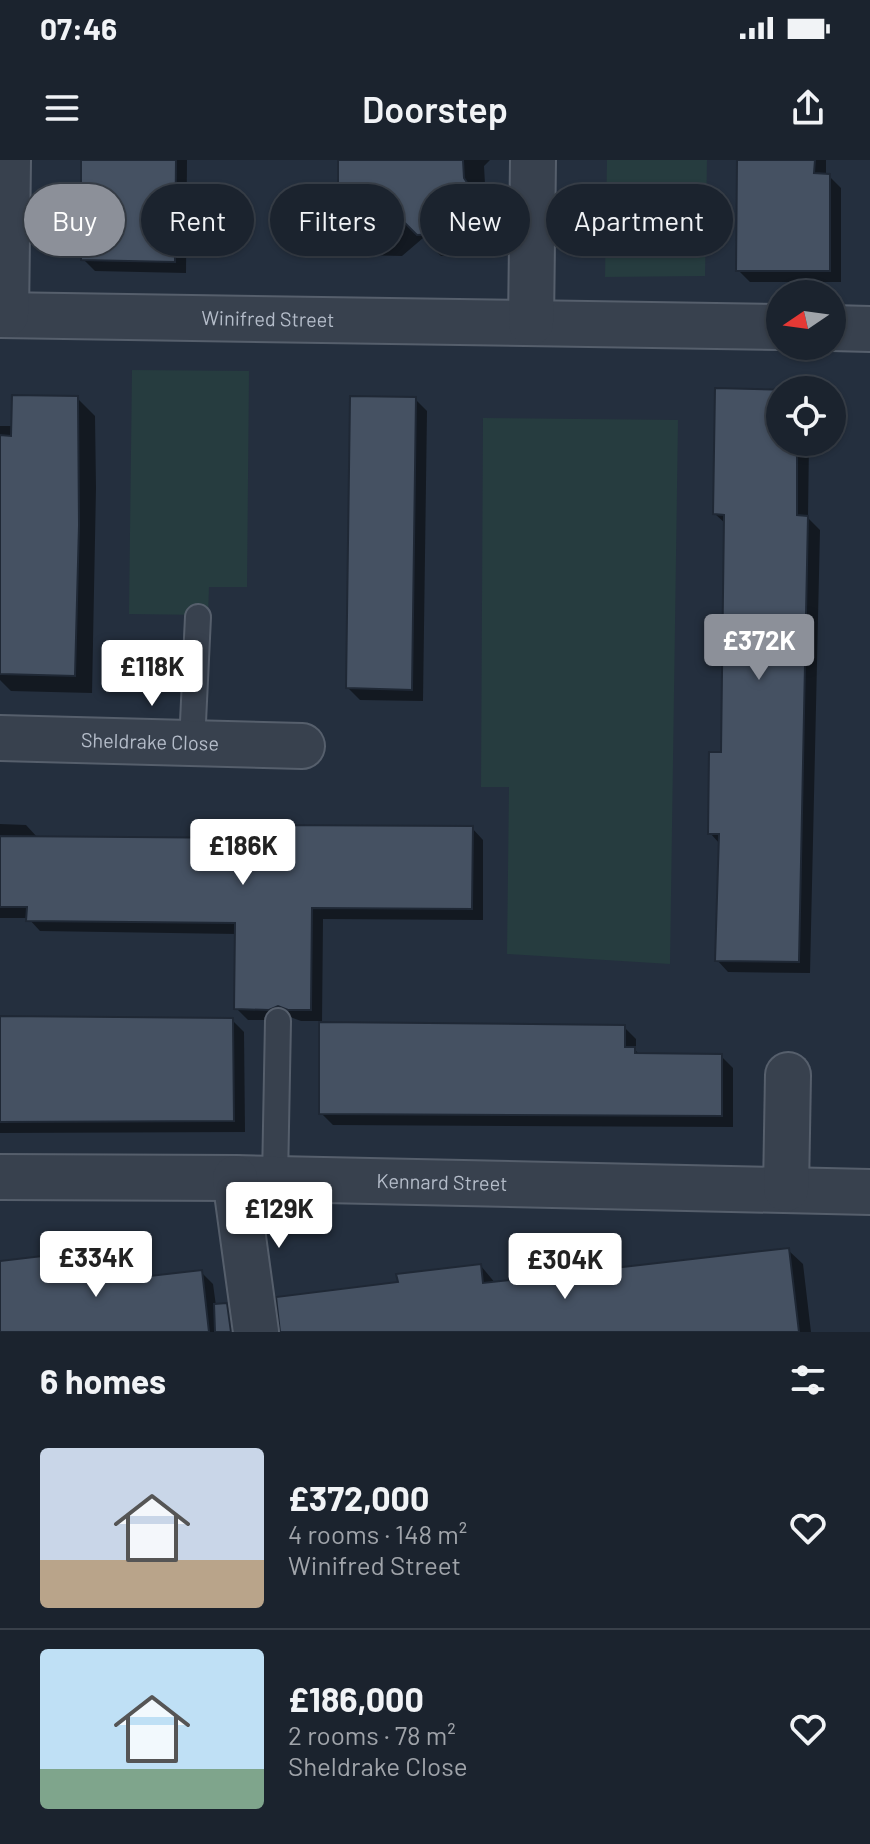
<!DOCTYPE html>
<meta charset="utf-8">
<style>
body{margin:0;font-family:Barlow,sans-serif;background:#282f3a;color:#f1f3f6;height:100vh;display:flex;flex-direction:column;font-size:30px;white-space:nowrap}
*{box-sizing:border-box;margin:0}
p{font-size:26px;color:#a0a4aa}
.icon{flex:none;width:44px;height:44px;fill:none;stroke:currentColor;stroke-width:2;stroke-linecap:round;stroke-linejoin:round}
.map{position:relative;height:1172px;overflow:hidden}
.panel{display:flex;flex-direction:column;background:#1b232e;flex:1}
.panel>*{flex:none}
.hud{position:absolute;left:24px;top:24px;width:822px;height:72px;display:flex;gap:16px}
.needle{width:52px;rotate:257deg}
.fabs{position:absolute;left:766px;top:120px;display:grid;gap:16px}
.fabs a{display:grid;place-items:center;width:80px;height:80px;border-radius:50%;background:#1b232e;box-shadow:0 2px 6px #0004,0 0 0 2px #39404a;font-size:40px}
.price{position:absolute;translate:-50% -68px;padding:0 18px;border-radius:8px;background:#fff;color:#222;font-size:26px;line-height:52px;filter:drop-shadow(0 2px 4px #0008)}
.price::after{content:'';position:absolute;left:50%;top:48px;width:24px;height:18px;margin-left:-12px;background:inherit;clip-path:polygon(0 0,100% 0,50% 100%)}
.price.selected{background:#8c9099;color:#fff}
ul{padding:0;list-style:none}
li{display:flex;align-items:center;gap:24px;height:200px;padding:0 40px}
li+li{border-top:2px solid #39404a}
li span{display:grid;place-items:center;flex:none;width:224px;height:160px;border-radius:8px;color:#555}
li>.icon{margin-inline-start:auto}
span .icon{width:96px;height:96px;fill:#fffc;stroke-width:1}
li b{font-size:34px}
h2{display:flex;justify-content:space-between;align-items:center;height:96px;padding:0 40px;font-size:34px}
.pill{padding:0 28px;border-radius:36px;background:#1b232e;box-shadow:0 2px 6px #0004,0 0 0 2px #39404a;font-size:28px;line-height:72px}
.pill.selected{background:#8c9099;color:#fff}
.status{display:flex;justify-content:space-between;align-items:center;height:56px;padding:0 40px;background:#1b232e;direction:ltr}
.status svg{height:22px;fill:currentColor}
header{display:flex;justify-content:space-between;align-items:center;height:104px;padding:0 40px;background:#1b232e;font-size:36px;font-weight:600}
.map>svg:first-child{display:block}
</style>
<div class="status"><b>07:46</b><svg viewBox="0 0 49 12"><path d="M0 12V9h3v3zM5 12V6h3v6zM10 12V3h3v9zM15 12V0h3v12zM26 1h20v11H26zM47 4h2v5h-2z"/></svg></div>
<header><svg class="icon" aria-label="menu" viewBox="0 0 24 24"><path d="M4 6h16M4 12h16M4 18h16"/></svg>Doorstep<svg class="icon" aria-label="share" viewBox="0 0 24 24"><path d="M12 15V3M7 8l5-5 5 5M5 13v7h14v-7"/></svg></header>
<div class="map">
<svg width="870" height="1172" viewBox="0 0 870 1172">
<rect width="100%" height="100%" fill="#242f3e"/>
<g fill="#263c3f">
<path d="M607,0H707L705,116L605,117Z"/>
<path d="M132,210L249,211L247,427H209L208,455L129,454Z"/>
<path d="M483,258L678,260L670,804L507,794L509,627H481Z"/>
</g>
<g fill="#0007">
<path d="M83,0H187L186,113L95,111L83,99Z"/>
<path d="M340,0H490L484,6L486,42L497,60V85L484,95L441,96L423,78L402,96L360,95L337,72Z"/>
<path d="M738,0H826V15L829,16L841,28V122H750L738,110Z"/>
<path d="M780,232V282H809L808,358L820,370L810,813L728,812L717,800L720,684L710,673L723,594L726,364L715,354Z"/>
<path d="M77,238L95,256L96,328L92,533L11,531L0,520V266H13Z"/>
<path d="M415,239L427,251L423,541L360,540L348,528Z"/>
<path d="M0,664L26,665L38,678L227,680L472,668L483,680V760L323,759L322,864L624,867L636,879V891L640,895L721,896L733,908V967L333,965L321,953V861H301L290,857L281,860H248L236,848L237,774L40,771L28,758H0Z"/>
<path d="M0,857L232,860L244,872L245,972L0,973Z"/>
<path d="M788,1090L803,1104L811,1172H282L400,1124L481,1106L496,1124Z"/>
<path d="M84,1093L96,1105L98,1124L201,1112L213,1124L216,1146L226,1145L238,1157L241,1172H0V1103Z"/>
</g>
<g fill="#455162" stroke="#1f2835" stroke-width="2">
<path d="M81,0H176L175,102L81,100Z"/>
<path d="M338,0H463L464,18L476,36L475,63L462,73L417,75L399,57L379,74L336,73L325,61V42L338,31Z"/>
<path d="M737,0H815L814,13L830,14V111H736Z"/>
<path d="M715,228L797,230H780V282H797V355L808,356L799,802L715,801L719,674H708L709,592H721L724,355L713,354Z"/>
<path d="M12,235L78,236L79,365L75,516L0,514V275L11,276Z"/>
<path d="M350,236L416,237L412,530L346,528Z"/>
<path d="M267,665L473,666L472,749L312,748L311,850H288L278,846L269,850L234,849L235,763L26,761L27,747H0V676L267,678Z"/>
<path d="M0,856L233,858L234,961L0,962Z"/>
<path d="M319,862L625,865V887H635V893L722,894V956L319,954Z"/>
<path d="M789,1088L799,1172H280L276,1137L398,1122L396,1114L481,1104L483,1123Z"/>
<path d="M85,1091L89,1123L202,1110L209,1172H0V1101Z"/>
<path d="M227,1143L231,1172H215L214,1144Z"/>
</g>
<g fill="none" stroke-linecap="round" stroke-linejoin="round">
<g stroke="#565f6c" stroke-width="28">
<g id="lane">
<path d="M192,583L198,457"/>
<path d="M275,1019L278,861"/>
</g>
</g>
<g stroke="#565f6c" stroke-width="48">
<g id="street">
<path id="s1" d="M0,155L780,167"/>
<path d="M6,155L8,0"/>
<path d="M531,163L533,0"/>
<path d="M832,168L870,169"/>
<path id="s2" d="M0,578L302,586"/>
<path id="s3" d="M0,1017L235,1018L870,1032"/>
<path d="M235,1018L256,1172"/>
<path d="M786,1029L788,915"/>
</g>
</g>
<use href="#lane" stroke="#38414e" stroke-width="24"/>
<use href="#street" stroke="#38414e" stroke-width="44"/>
</g>
<g text-anchor="middle" stroke-width="7" stroke-linejoin="round" paint-order="stroke">
<g font-size="20" fill="#b4bcc9" stroke="#1d2633">
<text dy="7" stroke="none"><textPath href="#s1" startOffset="268">Winifred Street</textPath></text>
<text dy="7" stroke="none"><textPath href="#s2" startOffset="150">Sheldrake Close</textPath></text>
<text dy="7" stroke="none"><textPath href="#s3" startOffset="442">Kennard Street</textPath></text>
</g>
</g>
</svg>
<div class="fabs">
<a><svg class="needle" viewBox="-14 -14 28 28"><path d="M0-13l5 13h-10z" fill="#e53935"/><path d="M0 13l5-13h-10z" fill="#a0a4aa"/></svg></a>
<a><svg class="icon" aria-label="locate" viewBox="0 0 24 24"><circle cx="12" cy="12" r="6"/><path d="M12 2v4M12 18v4M2 12h4M18 12h4"/></svg></a>
</div>
<b class="price selected" style="left:759px;top:522px">£372K</b>
<b class="price" style="left:152px;top:548px">£118K</b>
<b class="price" style="left:243px;top:727px">£186K</b>
<b class="price" style="left:279px;top:1090px">£129K</b>
<b class="price" style="left:96px;top:1139px">£334K</b>
<b class="price" style="left:565px;top:1141px">£304K</b>
<div class="hud">
<a class="pill selected">Buy</a>
<a class="pill">Rent</a>
<a class="pill">Filters</a>
<a class="pill">New</a>
<a class="pill">Apartment</a>
</div>
</div>
<section class="panel">
<h2>6 homes<svg class="icon" aria-label="filters" viewBox="0 0 24 24"><path d="M4 7h16M4 17h16"/><circle cx="9" cy="7" r="2"/><circle cx="15" cy="17" r="2"/></svg></h2>
<ul>
<li><span style="background:linear-gradient(#c9d6e8 70%,#b9a48a 0)"><svg class="icon" aria-label="home" viewBox="0 0 24 24"><path d="M3 11l9-7 9 7M6 9v11h12V9"/></svg></span><div><b>£372,000</b><p>4 rooms · 148 m²</p><p>Winifred Street</p></div><svg class="icon" aria-label="heart" viewBox="0 0 24 24"><path d="M12 20l-8-8c-3-5 5-10 8-4 3-6 11-1 8 4z"/></svg></li>
<li><span style="background:linear-gradient(#bfe0f5 75%,#7fa58c 0)"><svg class="icon" aria-label="home" viewBox="0 0 24 24"><path d="M3 11l9-7 9 7M6 9v11h12V9"/></svg></span><div><b>£186,000</b><p>2 rooms · 78 m²</p><p>Sheldrake Close</p></div><svg class="icon" aria-label="heart" viewBox="0 0 24 24"><path d="M12 20l-8-8c-3-5 5-10 8-4 3-6 11-1 8 4z"/></svg></li>
</ul>
</section>
